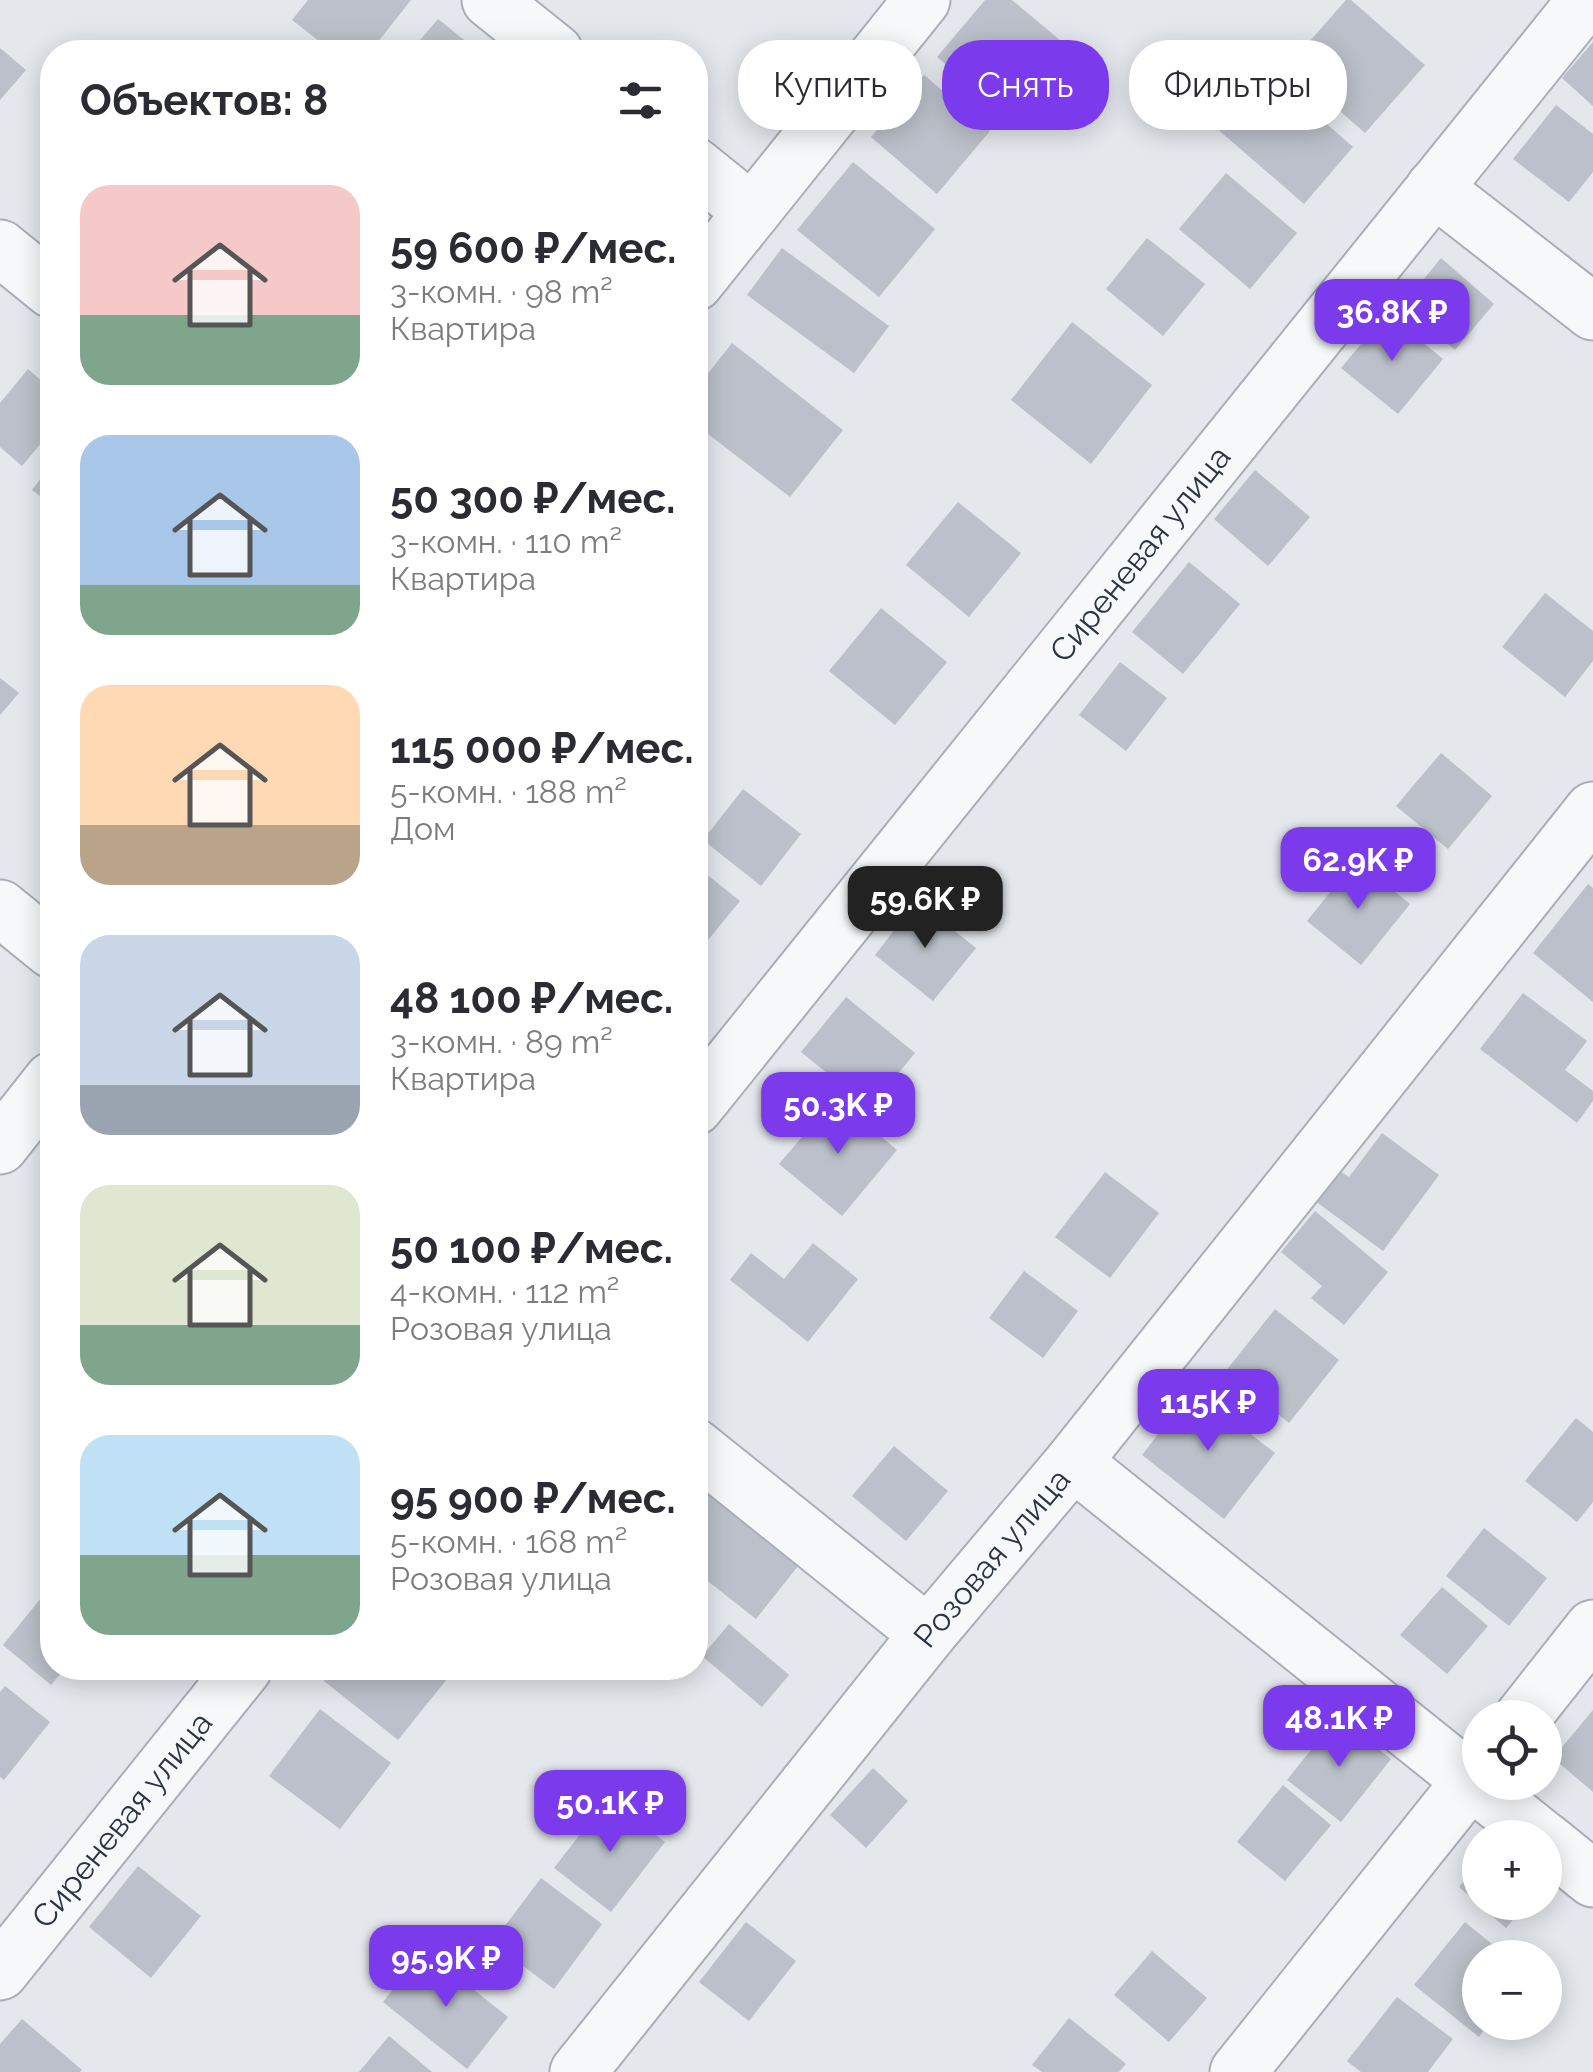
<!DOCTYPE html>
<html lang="ru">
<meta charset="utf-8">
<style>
body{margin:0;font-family:Raleway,sans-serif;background:#f2f2f3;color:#2b2b33;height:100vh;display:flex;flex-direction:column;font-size:38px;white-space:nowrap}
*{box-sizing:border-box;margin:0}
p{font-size:32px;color:#7c7c81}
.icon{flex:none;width:55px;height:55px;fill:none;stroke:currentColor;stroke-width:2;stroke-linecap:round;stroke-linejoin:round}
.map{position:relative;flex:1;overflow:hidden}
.side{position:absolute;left:40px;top:40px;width:668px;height:1640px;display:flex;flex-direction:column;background:#fff;border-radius:40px;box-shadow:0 5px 25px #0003}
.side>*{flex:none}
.top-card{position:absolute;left:738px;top:40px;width:705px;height:90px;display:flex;gap:20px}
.buttons{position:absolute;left:1462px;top:1700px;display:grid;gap:20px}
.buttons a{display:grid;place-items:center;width:100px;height:100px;border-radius:50%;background:#fff;box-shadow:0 5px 25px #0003;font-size:50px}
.price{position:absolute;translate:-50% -85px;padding:0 22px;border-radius:20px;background:#7c3aed;color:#fff;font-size:32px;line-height:65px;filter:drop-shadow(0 2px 5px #0008)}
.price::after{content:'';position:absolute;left:50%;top:60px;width:30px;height:22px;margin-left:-15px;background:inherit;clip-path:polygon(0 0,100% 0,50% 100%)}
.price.current{background:#222;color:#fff}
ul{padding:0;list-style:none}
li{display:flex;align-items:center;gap:30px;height:250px;padding:0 40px}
li span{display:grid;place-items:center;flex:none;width:280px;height:200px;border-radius:30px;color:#555}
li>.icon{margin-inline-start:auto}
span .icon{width:120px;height:120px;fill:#fffc;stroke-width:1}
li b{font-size:42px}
h2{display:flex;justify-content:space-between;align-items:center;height:120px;padding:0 40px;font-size:42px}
.pill{padding:0 35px;border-radius:40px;background:#fff;box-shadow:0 5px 25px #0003;font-size:35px;line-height:90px}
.pill.current{background:#7c3aed;color:#fff}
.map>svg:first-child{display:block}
</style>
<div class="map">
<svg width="1593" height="2072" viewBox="0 0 1593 2072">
<rect width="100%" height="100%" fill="#e4e7ec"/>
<g fill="#bbc0ca">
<path d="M308,0H411L370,52H333L292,20Z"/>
<path d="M985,0H1012L1061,41L1002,111L937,57Z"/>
<path d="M1346,0H1351L1425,65L1365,133L1288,66Z"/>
<path d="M438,19L479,52H410Z"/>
<path d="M1593,42V106L1562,78Z"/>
<path d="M1236,44L1353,147L1304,204L1186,102Z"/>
<path d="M0,48L26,70L0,100Z"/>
<path d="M924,75L990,131L937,194L871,137Z"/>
<path d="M1556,105L1593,134V172L1569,202L1513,159Z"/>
<path d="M853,162L935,229L879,297L797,230Z"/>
<path d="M1226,173L1297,233L1250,289L1179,229Z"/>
<path d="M1147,238L1205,284L1163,336L1106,289Z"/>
<path d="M782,248L889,326L854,373L747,295Z"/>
<path d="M1441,258L1494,304L1455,350L1402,306Z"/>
<path d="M1387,313L1443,359L1398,414L1341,368Z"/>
<path d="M1072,322L1152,385L1091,464L1011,400Z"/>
<path d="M732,343L843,430L790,497L695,424V390Z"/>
<path d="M28,369L52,390V430L22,466L0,447V403Z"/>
<path d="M52,463V505L32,490Z"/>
<path d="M1255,470L1310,517L1268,566L1214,519Z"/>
<path d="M958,502L1021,553L969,617L906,565Z"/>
<path d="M1189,562L1240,604L1183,674L1132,632Z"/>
<path d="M1545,593L1593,631V661L1565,697L1502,647Z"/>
<path d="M881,608L947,662L895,725L829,671Z"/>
<path d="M1120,662L1167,698L1126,751L1079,715Z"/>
<path d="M0,678L19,693L0,715Z"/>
<path d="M1441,753L1492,796L1448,849L1396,806Z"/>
<path d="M743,789L801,834L761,886L703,840Z"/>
<path d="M1356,860L1410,904L1361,965L1307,921Z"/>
<path d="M695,865L740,901L704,945L695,938Z"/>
<path d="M1588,884L1593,888V1002L1533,953Z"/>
<path d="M917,901L976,948L933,1001L875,955Z"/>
<path d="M1523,993L1587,1041L1565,1070L1593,1091V1101L1577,1123L1480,1049Z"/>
<path d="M846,997L915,1053L870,1108L801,1052Z"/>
<path d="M835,1098L897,1150L842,1216L779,1164Z"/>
<path d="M1382,1133L1439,1175L1383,1251L1311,1198L1334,1167L1349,1177Z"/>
<path d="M1105,1172L1159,1213L1110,1278L1055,1237Z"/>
<path d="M1315,1211L1388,1272L1344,1325L1311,1298L1322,1286L1281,1252Z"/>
<path d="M813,1243L858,1279L808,1342L730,1280L751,1253L784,1279Z"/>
<path d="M1024,1271L1078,1311L1043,1358L989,1318Z"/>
<path d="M1275,1309L1339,1360L1289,1423L1225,1372Z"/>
<path d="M1193,1389L1275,1453L1224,1519L1142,1455Z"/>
<path d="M1576,1418L1593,1432V1502L1577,1522L1525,1481Z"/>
<path d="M894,1446L948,1491L906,1541L852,1496Z"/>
<path d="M704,1491L798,1566L756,1619L695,1571V1502Z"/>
<path d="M1484,1528L1547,1578L1509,1626L1446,1576Z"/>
<path d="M1442,1587L1488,1626L1447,1674L1400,1635Z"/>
<path d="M41,1598L52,1607V1668H65L51,1685L3,1645Z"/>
<path d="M729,1624L789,1675L762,1707L702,1656Z"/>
<path d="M334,1668H433L447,1679L398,1740L324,1681Z"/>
<path d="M5,1686L50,1722L4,1780L0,1777V1692Z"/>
<path d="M320,1709L391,1763L340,1829L269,1776Z"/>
<path d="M1593,1710V1792L1553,1758Z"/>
<path d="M1337,1717L1391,1759L1341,1822L1287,1780Z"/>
<path d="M873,1768L908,1801L866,1848L830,1815Z"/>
<path d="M1283,1785L1331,1825L1285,1881L1237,1842Z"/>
<path d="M608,1798L665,1842L611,1912L554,1868Z"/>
<path d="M1480,1863V1902H1528L1506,1928L1459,1887Z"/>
<path d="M138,1866L201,1916L151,1978L89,1927Z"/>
<path d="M541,1878L602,1924L554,1989L492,1943Z"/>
<path d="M746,1922L796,1961L749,2021L699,1982Z"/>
<path d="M1465,1922L1509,1958H1480V2022H1490L1479,2037L1414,1985Z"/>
<path d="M424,1950L508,2017L467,2069L383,2002Z"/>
<path d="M1152,1951L1207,1998L1169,2042L1114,1995Z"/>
<path d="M1397,1997L1453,2039L1428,2072H1361L1347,2061Z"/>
<path d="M1069,2018L1126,2064L1119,2072H1042L1032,2065Z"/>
<path d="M22,2019L82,2070L80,2072H0V2044Z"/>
<path d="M389,2036L432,2072H359Z"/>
</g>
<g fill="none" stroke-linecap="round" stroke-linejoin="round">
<g stroke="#a9aeb7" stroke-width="59">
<g id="minor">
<path d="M490,0L555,52"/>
<path d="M695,166L752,212"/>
<path d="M1434,188L1593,312"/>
<path d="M0,248L52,290"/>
<path d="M695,283L922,0"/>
<path d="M0,908L52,950"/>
<path id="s1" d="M695,1107L1586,0"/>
<path d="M0,1146L52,1080"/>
<path d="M695,1447L928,1634"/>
<path d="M1073,1462L1542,1838"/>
<path d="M1522,1718L1593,1628"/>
<path d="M1545,1840L1593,1879"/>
<path id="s2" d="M0,1972L244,1668"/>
<path id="s3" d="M578,2072L928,1634L1073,1462L1593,810"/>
<path d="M1238,2072L1480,1769"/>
</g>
</g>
<use href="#minor" stroke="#f7f8fa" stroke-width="55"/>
</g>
<g text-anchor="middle" stroke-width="8" stroke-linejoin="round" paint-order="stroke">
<g font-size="32" fill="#2b3445" stroke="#f4f6f9">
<text dy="11" stroke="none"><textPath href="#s1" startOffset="710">Сиреневая улица</textPath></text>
<text dy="11" stroke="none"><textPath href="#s3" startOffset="660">Розовая улица</textPath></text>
<text dy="11" stroke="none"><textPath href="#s2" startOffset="195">Сиреневая улица</textPath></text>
</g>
</g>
</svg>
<div class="buttons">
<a><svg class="icon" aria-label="locate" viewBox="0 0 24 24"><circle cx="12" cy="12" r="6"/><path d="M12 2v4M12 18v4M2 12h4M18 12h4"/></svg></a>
<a>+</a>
<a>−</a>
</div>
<b class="price" style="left:1392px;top:364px">36.8K ₽</b>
<b class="price" style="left:1358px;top:912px">62.9K ₽</b>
<b class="price current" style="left:925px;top:951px">59.6K ₽</b>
<b class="price" style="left:838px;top:1157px">50.3K ₽</b>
<b class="price" style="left:1208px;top:1454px">115K ₽</b>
<b class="price" style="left:1339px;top:1770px">48.1K ₽</b>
<b class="price" style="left:610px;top:1855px">50.1K ₽</b>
<b class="price" style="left:446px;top:2010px">95.9K ₽</b>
<div class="top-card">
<a class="pill">Купить</a>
<a class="pill current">Снять</a>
<a class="pill">Фильтры</a>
</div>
<section class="side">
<h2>Объектов: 8<svg class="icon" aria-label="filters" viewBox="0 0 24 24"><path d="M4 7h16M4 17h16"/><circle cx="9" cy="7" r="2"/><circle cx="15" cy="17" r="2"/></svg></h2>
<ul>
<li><span style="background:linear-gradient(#f6c9c9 65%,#7fa58c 0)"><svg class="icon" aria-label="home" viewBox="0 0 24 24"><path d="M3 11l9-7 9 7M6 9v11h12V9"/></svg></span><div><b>59 600 ₽/мес.</b><p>3-комн. · 98 m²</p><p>Квартира</p></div></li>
<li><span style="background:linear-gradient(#a9c7e8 75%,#7fa58c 0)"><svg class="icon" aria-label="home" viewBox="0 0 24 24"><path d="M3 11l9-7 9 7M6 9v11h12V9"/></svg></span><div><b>50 300 ₽/мес.</b><p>3-комн. · 110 m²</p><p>Квартира</p></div></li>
<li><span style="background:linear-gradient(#ffd9b3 70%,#b9a48a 0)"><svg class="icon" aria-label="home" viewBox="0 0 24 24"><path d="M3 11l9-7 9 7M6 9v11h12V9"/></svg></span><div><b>115 000 ₽/мес.</b><p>5-комн. · 188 m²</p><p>Дом</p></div></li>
<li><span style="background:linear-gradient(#c9d6e8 75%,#9aa5b1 0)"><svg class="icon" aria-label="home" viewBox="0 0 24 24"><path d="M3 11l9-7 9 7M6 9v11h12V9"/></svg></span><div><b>48 100 ₽/мес.</b><p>3-комн. · 89 m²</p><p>Квартира</p></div></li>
<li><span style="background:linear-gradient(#dfe7d0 70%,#7fa58c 0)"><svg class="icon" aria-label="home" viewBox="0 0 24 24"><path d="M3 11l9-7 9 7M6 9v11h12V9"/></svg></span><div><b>50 100 ₽/мес.</b><p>4-комн. · 112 m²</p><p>Розовая улица</p></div></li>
<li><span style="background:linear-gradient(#bfe0f5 60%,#7fa58c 0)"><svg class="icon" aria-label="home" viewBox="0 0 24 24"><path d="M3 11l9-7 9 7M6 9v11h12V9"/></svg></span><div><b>95 900 ₽/мес.</b><p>5-комн. · 168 m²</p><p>Розовая улица</p></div></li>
</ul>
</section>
</div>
